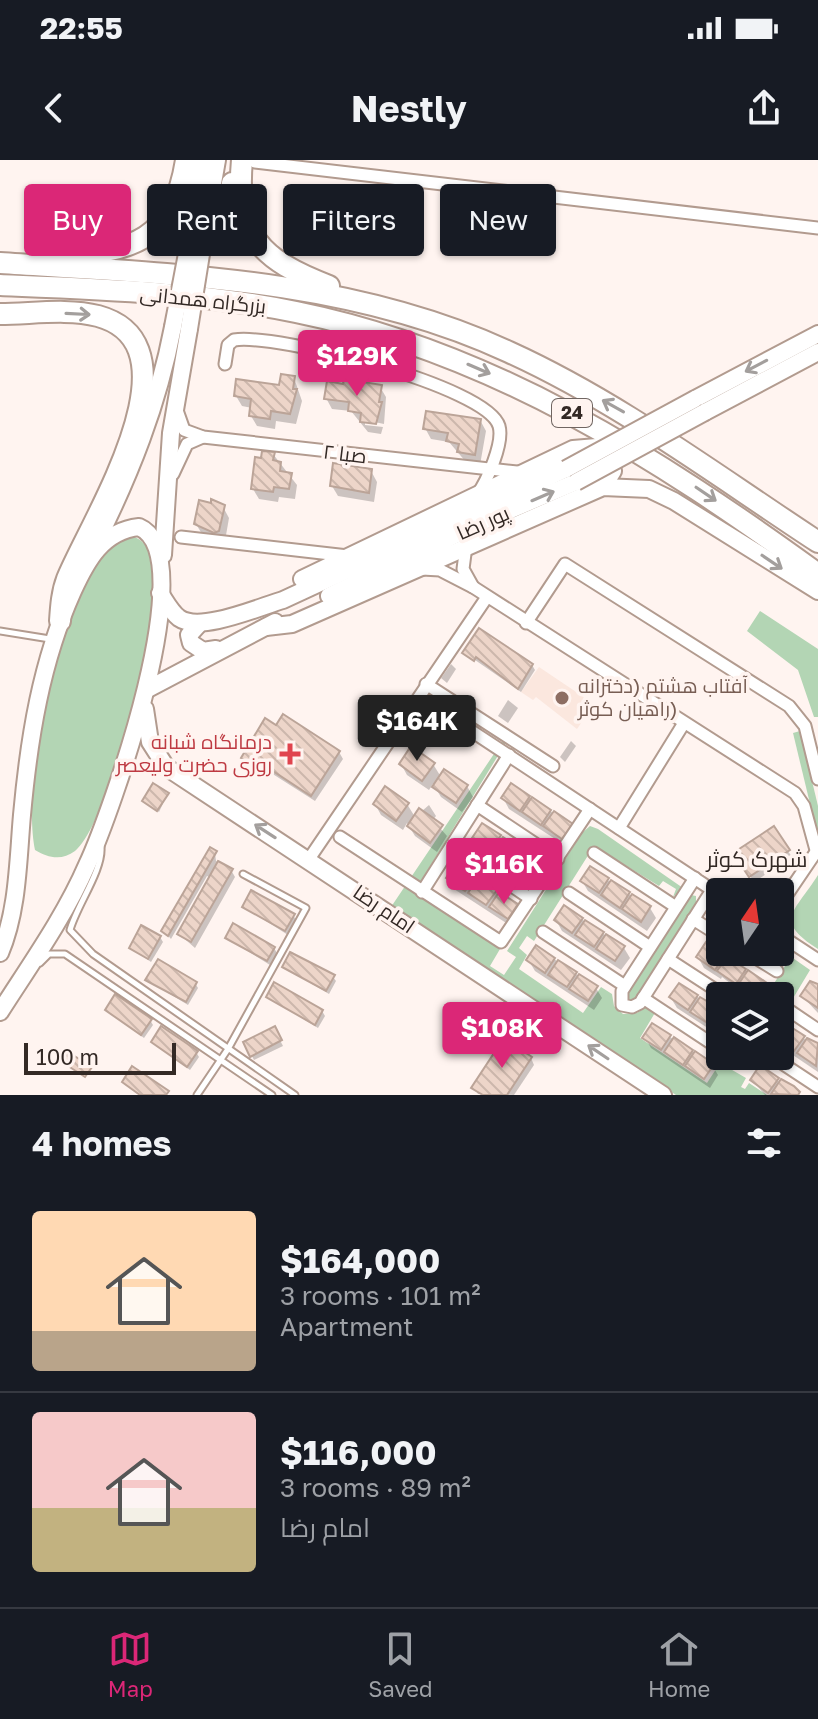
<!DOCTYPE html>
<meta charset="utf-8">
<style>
body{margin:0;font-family:"Golos Text",Cairo,sans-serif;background:#242831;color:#f1f3f6;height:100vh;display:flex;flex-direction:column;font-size:30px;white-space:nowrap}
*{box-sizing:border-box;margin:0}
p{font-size:26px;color:#9ea1a6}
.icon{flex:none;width:44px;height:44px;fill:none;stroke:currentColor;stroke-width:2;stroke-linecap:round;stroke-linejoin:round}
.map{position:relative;height:935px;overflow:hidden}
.details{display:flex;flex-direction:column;background:#171b24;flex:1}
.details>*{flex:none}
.top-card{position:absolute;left:24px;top:24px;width:770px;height:72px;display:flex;gap:16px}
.needle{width:52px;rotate:13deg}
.controls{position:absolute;left:706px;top:718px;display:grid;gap:16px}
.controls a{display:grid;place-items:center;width:88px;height:88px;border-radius:8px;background:#171b24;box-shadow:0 2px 6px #0004;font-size:40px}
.scale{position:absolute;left:24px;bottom:20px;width:152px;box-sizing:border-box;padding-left:8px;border:4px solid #332925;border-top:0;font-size:22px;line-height:28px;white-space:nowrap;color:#332925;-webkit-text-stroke:6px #fff4f0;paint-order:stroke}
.price{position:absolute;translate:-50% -68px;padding:0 18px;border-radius:8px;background:#db2777;color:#fff;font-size:26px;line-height:52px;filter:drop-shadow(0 2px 4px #0008)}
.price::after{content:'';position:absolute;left:50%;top:48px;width:24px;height:18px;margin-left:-12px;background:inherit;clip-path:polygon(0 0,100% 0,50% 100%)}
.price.selected{background:#222;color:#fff}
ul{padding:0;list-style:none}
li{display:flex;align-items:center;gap:24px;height:200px;padding:0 32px}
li+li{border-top:2px solid #363941}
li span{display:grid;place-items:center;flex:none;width:224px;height:160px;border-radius:8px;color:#555}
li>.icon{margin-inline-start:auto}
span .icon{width:96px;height:96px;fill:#fffc;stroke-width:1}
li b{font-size:34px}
h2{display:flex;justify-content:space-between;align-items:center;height:96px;padding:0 32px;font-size:34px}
.chip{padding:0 28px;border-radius:8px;background:#171b24;box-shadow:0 2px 6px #0004;font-size:28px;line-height:72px}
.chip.selected{background:#db2777;color:#fff}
.status{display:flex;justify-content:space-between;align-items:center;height:56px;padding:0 40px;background:#171b24;direction:ltr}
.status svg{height:22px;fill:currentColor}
header{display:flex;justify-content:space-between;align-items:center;height:104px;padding:0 32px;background:#171b24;font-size:36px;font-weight:700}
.dock{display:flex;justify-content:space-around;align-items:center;height:112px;border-top:2px solid #363941;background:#171b24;font-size:22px;color:#9ea1a6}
.dock a{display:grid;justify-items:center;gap:4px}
.dock .selected{color:#db2777}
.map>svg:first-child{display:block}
</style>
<div class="status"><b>22:55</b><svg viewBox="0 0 49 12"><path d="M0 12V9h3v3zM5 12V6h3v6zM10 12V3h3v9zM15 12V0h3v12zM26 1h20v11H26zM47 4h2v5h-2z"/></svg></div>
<header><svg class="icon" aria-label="back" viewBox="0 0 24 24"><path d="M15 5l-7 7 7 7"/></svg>Nestly<svg class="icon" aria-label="share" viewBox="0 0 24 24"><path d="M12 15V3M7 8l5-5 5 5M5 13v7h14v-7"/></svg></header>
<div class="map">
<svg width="818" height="935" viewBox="0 0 818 935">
<defs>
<pattern id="building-back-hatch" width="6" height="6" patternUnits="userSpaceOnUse" patternTransform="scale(2)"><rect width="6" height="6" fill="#edd5c9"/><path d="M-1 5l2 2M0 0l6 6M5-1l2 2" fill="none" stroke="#ccb7ac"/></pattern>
</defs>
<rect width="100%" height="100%" fill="#fff4f0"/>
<path fill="#fbe7de" d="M539,507L594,544L577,569L536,537L533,540L521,532Z"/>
<g fill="#b3d5b4">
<path d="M127,375C142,377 151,389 154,404C166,446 109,664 75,691C62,701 48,698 35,690C20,619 61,412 127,375Z"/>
<path d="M760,451L818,489V557H814L798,510L747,471Z"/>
<path d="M800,571L818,646V677L793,573Z"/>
<path d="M507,581L421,721L412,727L413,732L500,789L490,806L504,815L516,797L507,791L582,673L590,666L598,669L683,728L673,737L676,729L663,721L659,726L594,686L534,781L527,776L519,788L527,795L519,809L583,853L601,827L612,834L614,846L623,854L637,853L649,845L656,851L640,878L707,923L720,903L746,918L741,927L745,929L749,923L767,935H676L391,747L502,582Z"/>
<path d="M818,715V789C773,760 794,753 818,715Z"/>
<path d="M691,735L696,736V743L634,840L629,842L625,837Z"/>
<path d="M780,789L810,810L780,860V836H766L787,803L762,792Z"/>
</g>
<g fill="#0003">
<path d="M294,218L302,241L296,264L276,261L275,269L257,266L251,256L252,248L242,246L236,236L281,227Z"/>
<path d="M380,227L386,237L384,264L365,260V265L383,267L381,274L368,272L351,251L332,249L326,238Z"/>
<path d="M480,260L486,271L480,305L466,302L449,282L431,279L425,268Z"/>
<path d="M273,294L297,325L295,339L279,337L278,342L259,339L253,329Z"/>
<path d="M371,311L377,322L374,342L338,336L332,326Z"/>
<path d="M223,347L229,358L225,381L202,374L196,364Z"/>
<path d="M465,493L532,505L535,510L521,532Z"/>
<path d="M451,504L456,509L447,523L441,518Z"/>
<path d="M508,540L518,548L508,563L498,556Z"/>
<path d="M571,581L576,586L565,602L560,597Z"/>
<path d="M339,592L343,599L315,641L257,604L254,609L243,598Z"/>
<path d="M401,604H433L441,617L467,626L473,637L462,652L441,637L433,624L429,630L407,615Z"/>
<path d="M167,635L159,652L144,641Z"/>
<path d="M529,637L571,665L577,676L569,688L509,649L503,638Z"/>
<path d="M375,644H407L415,657L429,645L436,656L433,660L447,676L437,692L415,676L407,663L403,670L381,655Z"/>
<path d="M773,669L792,697L754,722L736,694Z"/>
<path d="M499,677L542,705L548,716L539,728L480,688L474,678Z"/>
<path d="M215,693L216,701L231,710L235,717L195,788L179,774L211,718L207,716L171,779L164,771Z"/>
<path d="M474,717L516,745L522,756L514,768L454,729L448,718Z"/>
<path d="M607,720L650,748L656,758L647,771L588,731L582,721Z"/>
<path d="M244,747L293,755L296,760L288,775Z"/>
<path d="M581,759L624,788L630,798L621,810L562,771L556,760Z"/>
<path d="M160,777L163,782L151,802L131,788Z"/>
<path d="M227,778L274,788L277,793L270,805Z"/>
<path d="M723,796L766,824L771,836H747L722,817L721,819L704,808L698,797Z"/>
<path d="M554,799L596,828L602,838L594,850L535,811L529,801Z"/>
<path d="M284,807L333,817L336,821L329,834Z"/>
<path d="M147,820L195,823L198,828L188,845Z"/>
<path d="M818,829V853L803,837Z"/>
<path d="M696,836L718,851L720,876L677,848L671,838Z"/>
<path d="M268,837L322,851L325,856L318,868Z"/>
<path d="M107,850L150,860L153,865L144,878Z"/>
<path d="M274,869L283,886L254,900L245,883Z"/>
<path d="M780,876L803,878L818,888V912L784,889Z"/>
<path d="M670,877L712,905L718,915L710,928L651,888L645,878Z"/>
<path d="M153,882L196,892L199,897L190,910Z"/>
<path d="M531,898L534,905L514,935L478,934L474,928Z"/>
<path d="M777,919L780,924L800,935H765L752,920Z"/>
</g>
<g fill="url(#building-back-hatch)" stroke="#bba498" stroke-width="2">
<path d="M281,214L295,216L293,229H297L290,254L271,251L270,259L249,256L251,239L234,236L236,219L279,225Z"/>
<path d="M344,219L382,225L379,242H382L376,264L360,262L361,253L348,251L349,242L324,239L327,221L343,224Z"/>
<path d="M426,251L481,259L475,295L457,292L459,284L446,281L448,273L423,269Z"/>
<path d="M262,291L275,292L273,300L281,302L280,311L292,313L289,329L274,327L273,332L251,329L255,297L261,298Z"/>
<path d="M333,303L372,309L369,333L330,326Z"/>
<path d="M211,339L225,345L219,371L214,373L194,364L199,340L211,343Z"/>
<path d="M479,468L533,504L518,529L476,497L474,501L462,493Z"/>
<path d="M283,554L340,591L311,636L253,598L250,604L241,598L265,558L276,565Z"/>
<path d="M411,586L435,603L422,621L399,604Z"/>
<path d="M444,609L468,625L456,643L432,627Z"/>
<path d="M153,623L169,633L157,651L142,641Z"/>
<path d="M511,623L530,636L520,651L501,638Z"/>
<path d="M385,626L409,643L396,661L373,644Z"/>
<path d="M532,637L551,650L541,665L522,652Z"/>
<path d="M419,648L443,665L430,683L407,666Z"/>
<path d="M554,651L573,664L562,679L543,666Z"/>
<path d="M482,663L501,675L491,691L472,678Z"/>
<path d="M774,666L790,690L749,717L733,693Z"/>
<path d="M503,677L522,690L512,705L493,692Z"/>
<path d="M210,687L217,691L168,776L161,771Z"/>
<path d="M524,691L543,704L533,719L514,706Z"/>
<path d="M218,701L233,709L191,782L177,774Z"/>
<path d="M456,703L475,716L465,731L446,718Z"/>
<path d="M590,706L609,718L599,733L580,721Z"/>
<path d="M478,718L497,730L486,745L468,733Z"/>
<path d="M611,720L630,732L620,748L601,735Z"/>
<path d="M251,730L295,754L285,771L242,747Z"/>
<path d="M499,732L518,744L508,759L489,747Z"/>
<path d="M632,734L651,746L641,762L622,749Z"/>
<path d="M564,745L583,758L572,773L554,760Z"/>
<path d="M585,760L604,772L594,787L575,775Z"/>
<path d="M233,763L275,787L267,801L225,778Z"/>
<path d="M141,765L161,776L148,799L129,788Z"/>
<path d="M606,774L625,786L615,801L596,789Z"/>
<path d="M706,782L725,795L715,810L696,797Z"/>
<path d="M536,785L555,798L545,813L526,800Z"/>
<path d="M290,792L335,815L326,831L282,807Z"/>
<path d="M727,797L746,809L736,824L717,811Z"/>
<path d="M158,799L197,822L186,842L145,820Z"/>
<path d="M558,800L577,812L567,827L548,815Z"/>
<path d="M748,810L767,823L758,836L738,825Z"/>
<path d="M579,814L598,826L588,841L569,829Z"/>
<path d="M810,821L818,824V848L800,836Z"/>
<path d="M274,822L323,850L315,865L266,837Z"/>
<path d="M679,823L698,835L688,850L669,837Z"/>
<path d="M115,834L152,859L141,875L105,850Z"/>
<path d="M700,837L720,849L709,864L690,852Z"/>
<path d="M652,863L671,875L661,890L642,878Z"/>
<path d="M786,864L805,876L794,891L780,882V872Z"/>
<path d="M161,866L198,891L187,907L151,882Z"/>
<path d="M275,866L282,880L250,897L243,882Z"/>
<path d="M674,877L693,890L683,905L664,892Z"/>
<path d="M504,878L532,897L507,935H483L471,928Z"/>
<path d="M807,878L818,883L816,906L797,893Z"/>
<path d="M695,891L714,904L704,919L685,906Z"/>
<path d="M68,892L92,907L85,917L62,902Z"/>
<path d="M760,905L779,918L768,933L750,920Z"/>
<path d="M132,906L169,931L166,935H140L122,922Z"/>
<path d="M781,919L794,926L800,932L798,935L771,934Z"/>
</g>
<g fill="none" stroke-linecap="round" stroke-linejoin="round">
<g stroke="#b29b8f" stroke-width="9">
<g id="lane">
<path d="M0,471L50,479"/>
<path d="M101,687C103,710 77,745 70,770L93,794L295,935"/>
<path d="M40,803L49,794H65L272,935"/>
<path d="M197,935L228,889L306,748L243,714"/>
</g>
</g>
<g stroke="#b29b8f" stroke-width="15">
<g id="street">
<path d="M255,2L818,68"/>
<path d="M225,204L228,185L234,180C276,173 487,226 499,266C504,283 487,321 477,335"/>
<path d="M178,253L184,270L203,277L517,312"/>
<path d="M173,314L187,284L203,277"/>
<path d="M181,377L348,396"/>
<path d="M466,386L463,409L473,427"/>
<path d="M422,409L440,410L473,427L795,633L804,646L816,690"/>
<path d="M526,463L565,404L789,546L805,566L818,619"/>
<path d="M426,524L553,606"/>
<path d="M429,543L720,735"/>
<path d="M477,645L558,699"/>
<path d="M619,668L684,563"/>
<path d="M340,677L501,782L590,649"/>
<path d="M452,685L531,739"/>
<path d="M594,693L676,747"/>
<path d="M309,699L487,437"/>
<path d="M695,718L622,831V845L632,847L640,843L712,730"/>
<path d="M422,732L509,595"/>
<path d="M569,733L650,787"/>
<path d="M780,745L818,689"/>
<path d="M693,759L720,776"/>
<path d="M543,772L625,826"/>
<path d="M780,775L818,800"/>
<path d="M746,792L777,811"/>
<path d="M668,799L725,836"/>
<path d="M643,838L720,889"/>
<path d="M790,851L818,870"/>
<path d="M771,896L818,927"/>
</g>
</g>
<g stroke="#b29b8f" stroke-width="20">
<g id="secondary">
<path d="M194,57L202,0"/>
<path d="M206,63L217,0"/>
<path d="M695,239L818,174"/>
<path d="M705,252L818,192"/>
<path d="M95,385C130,315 158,245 173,167"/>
<path d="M163,395L171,273L189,169"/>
<path d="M302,419L573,289L597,287L609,297L613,311L603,327"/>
<path d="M160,433C166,442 171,452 179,458C200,473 259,447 283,440L566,309"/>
<path d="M329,436L482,362L576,322"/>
<path d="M199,464L189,475L191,483L203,491L216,489"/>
<path d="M266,467L292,464L603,327L649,329L674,341L818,431"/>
<path d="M146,530L275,462"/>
<path d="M145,549L150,582L166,607L663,935"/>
<path d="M0,793C18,751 18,700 22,655C29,578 41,502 73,431C87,400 103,371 139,367C204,394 110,656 87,705C65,756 30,805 0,852"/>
</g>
</g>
<g stroke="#b29b8f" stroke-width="24">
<g id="highway">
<path d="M242,0C235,75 261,100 329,126"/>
<path d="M181,35C178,60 177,80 207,82L224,72L232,23"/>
<path d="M59,94C132,94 174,79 186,0"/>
<path d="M0,103C172,114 350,118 509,192C619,242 717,316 818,382"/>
<path d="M0,125C99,129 199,132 296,152C493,192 658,298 818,414"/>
<path d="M0,154C31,154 68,148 98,156C205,185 90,362 67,419C62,432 61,446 60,461"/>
</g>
</g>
<use href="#lane" stroke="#fff" stroke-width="5"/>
<use href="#street" stroke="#fff" stroke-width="11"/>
<use href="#secondary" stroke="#fff" stroke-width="16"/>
<use href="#highway" stroke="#fff" stroke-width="20"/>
<g stroke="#b29b8f" stroke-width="20" stroke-linecap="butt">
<g id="secondary-bridge">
<path d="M173,167L194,57"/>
<path d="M189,169L206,63"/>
<path d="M566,309L695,239"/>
<path d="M576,322L705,252"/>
</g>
</g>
<use href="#secondary-bridge" stroke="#fff" stroke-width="16"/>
</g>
<defs><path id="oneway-shaft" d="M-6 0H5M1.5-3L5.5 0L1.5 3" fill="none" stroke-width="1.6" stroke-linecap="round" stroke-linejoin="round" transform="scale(2)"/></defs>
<g stroke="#a39f9d">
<use href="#oneway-shaft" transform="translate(78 154) rotate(3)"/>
<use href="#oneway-shaft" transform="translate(756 206) rotate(152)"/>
<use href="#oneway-shaft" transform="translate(479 209) rotate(23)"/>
<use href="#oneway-shaft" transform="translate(613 246) rotate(-151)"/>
<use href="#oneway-shaft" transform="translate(706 334) rotate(34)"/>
<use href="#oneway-shaft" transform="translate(543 336) rotate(-23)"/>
<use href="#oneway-shaft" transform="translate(772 402) rotate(34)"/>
<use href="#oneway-shaft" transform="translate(265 671) rotate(-147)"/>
<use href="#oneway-shaft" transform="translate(598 892) rotate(-146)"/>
</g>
<circle fill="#8d6e63" stroke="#fff4f0" stroke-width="3" cx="562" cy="538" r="8"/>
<path fill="#e0444e" stroke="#fff4f0" stroke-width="3" d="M286 582h8v8h8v8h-8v8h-8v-8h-8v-8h8z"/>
<g text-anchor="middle" stroke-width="7" stroke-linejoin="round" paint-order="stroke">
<rect fill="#fff4f0" stroke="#706662" stroke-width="2" x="552" y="239" width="40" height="28" rx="6"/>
<g font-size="18" font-weight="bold" fill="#332925">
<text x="572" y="259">24</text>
</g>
<g font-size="20" fill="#332925" stroke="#fff4f0">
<text transform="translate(203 140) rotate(6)" y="7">بزرگراه همدانی</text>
<text transform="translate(345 294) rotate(7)" y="7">صبا ۲</text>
<text transform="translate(483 363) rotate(-24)" y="7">پور رضا</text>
<text transform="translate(384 749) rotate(34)" y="7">امام رضا</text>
</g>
<g font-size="20" fill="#785e54" stroke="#fff4f0" text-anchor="start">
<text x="578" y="533">آفتاب هشتم (دخترانه<tspan x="578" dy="23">راهیان کوثر)</tspan></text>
</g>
<g font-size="20" fill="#be3a42" stroke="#fff4f0" text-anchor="end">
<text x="272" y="589">درمانگاه شبانه<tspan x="272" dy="23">روزی حضرت ولیعصر</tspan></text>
</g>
<g font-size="22" fill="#332925" stroke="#fff4f0">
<text x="757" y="707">شهرک کوثر</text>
</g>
</g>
</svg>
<div class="controls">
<a><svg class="needle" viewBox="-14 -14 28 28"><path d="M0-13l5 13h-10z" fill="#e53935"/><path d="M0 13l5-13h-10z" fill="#9ea1a6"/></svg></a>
<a><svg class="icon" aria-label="layers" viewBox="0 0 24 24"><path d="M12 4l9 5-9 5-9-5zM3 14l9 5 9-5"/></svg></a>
</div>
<div class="scale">100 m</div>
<b class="price" style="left:357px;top:238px">$129K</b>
<b class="price selected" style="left:417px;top:603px">$164K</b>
<b class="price" style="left:504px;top:746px">$116K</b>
<b class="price" style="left:502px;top:910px">$108K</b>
<div class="top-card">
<a class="chip selected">Buy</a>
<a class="chip">Rent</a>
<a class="chip">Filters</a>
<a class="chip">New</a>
</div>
</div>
<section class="details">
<h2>4 homes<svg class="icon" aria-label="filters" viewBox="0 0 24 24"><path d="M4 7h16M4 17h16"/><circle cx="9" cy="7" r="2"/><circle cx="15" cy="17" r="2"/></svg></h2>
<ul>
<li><span style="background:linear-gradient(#ffd9b3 75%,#b9a48a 0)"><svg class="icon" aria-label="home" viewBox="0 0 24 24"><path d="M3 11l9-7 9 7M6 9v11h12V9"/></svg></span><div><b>$164,000</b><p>3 rooms · 101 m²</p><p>Apartment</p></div></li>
<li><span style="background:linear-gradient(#f6c9c9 60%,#c2b280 0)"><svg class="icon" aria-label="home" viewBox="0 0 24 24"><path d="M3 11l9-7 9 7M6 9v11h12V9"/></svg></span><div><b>$116,000</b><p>3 rooms · 89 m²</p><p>امام رضا</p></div></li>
</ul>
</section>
<nav class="dock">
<a class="selected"><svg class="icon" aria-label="map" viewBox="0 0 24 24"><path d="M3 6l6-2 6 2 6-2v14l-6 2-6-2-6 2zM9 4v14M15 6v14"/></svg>Map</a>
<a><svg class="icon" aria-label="saved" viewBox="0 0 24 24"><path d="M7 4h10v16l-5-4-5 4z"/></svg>Saved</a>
<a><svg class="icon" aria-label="home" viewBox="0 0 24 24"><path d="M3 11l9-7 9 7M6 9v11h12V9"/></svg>Home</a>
</nav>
